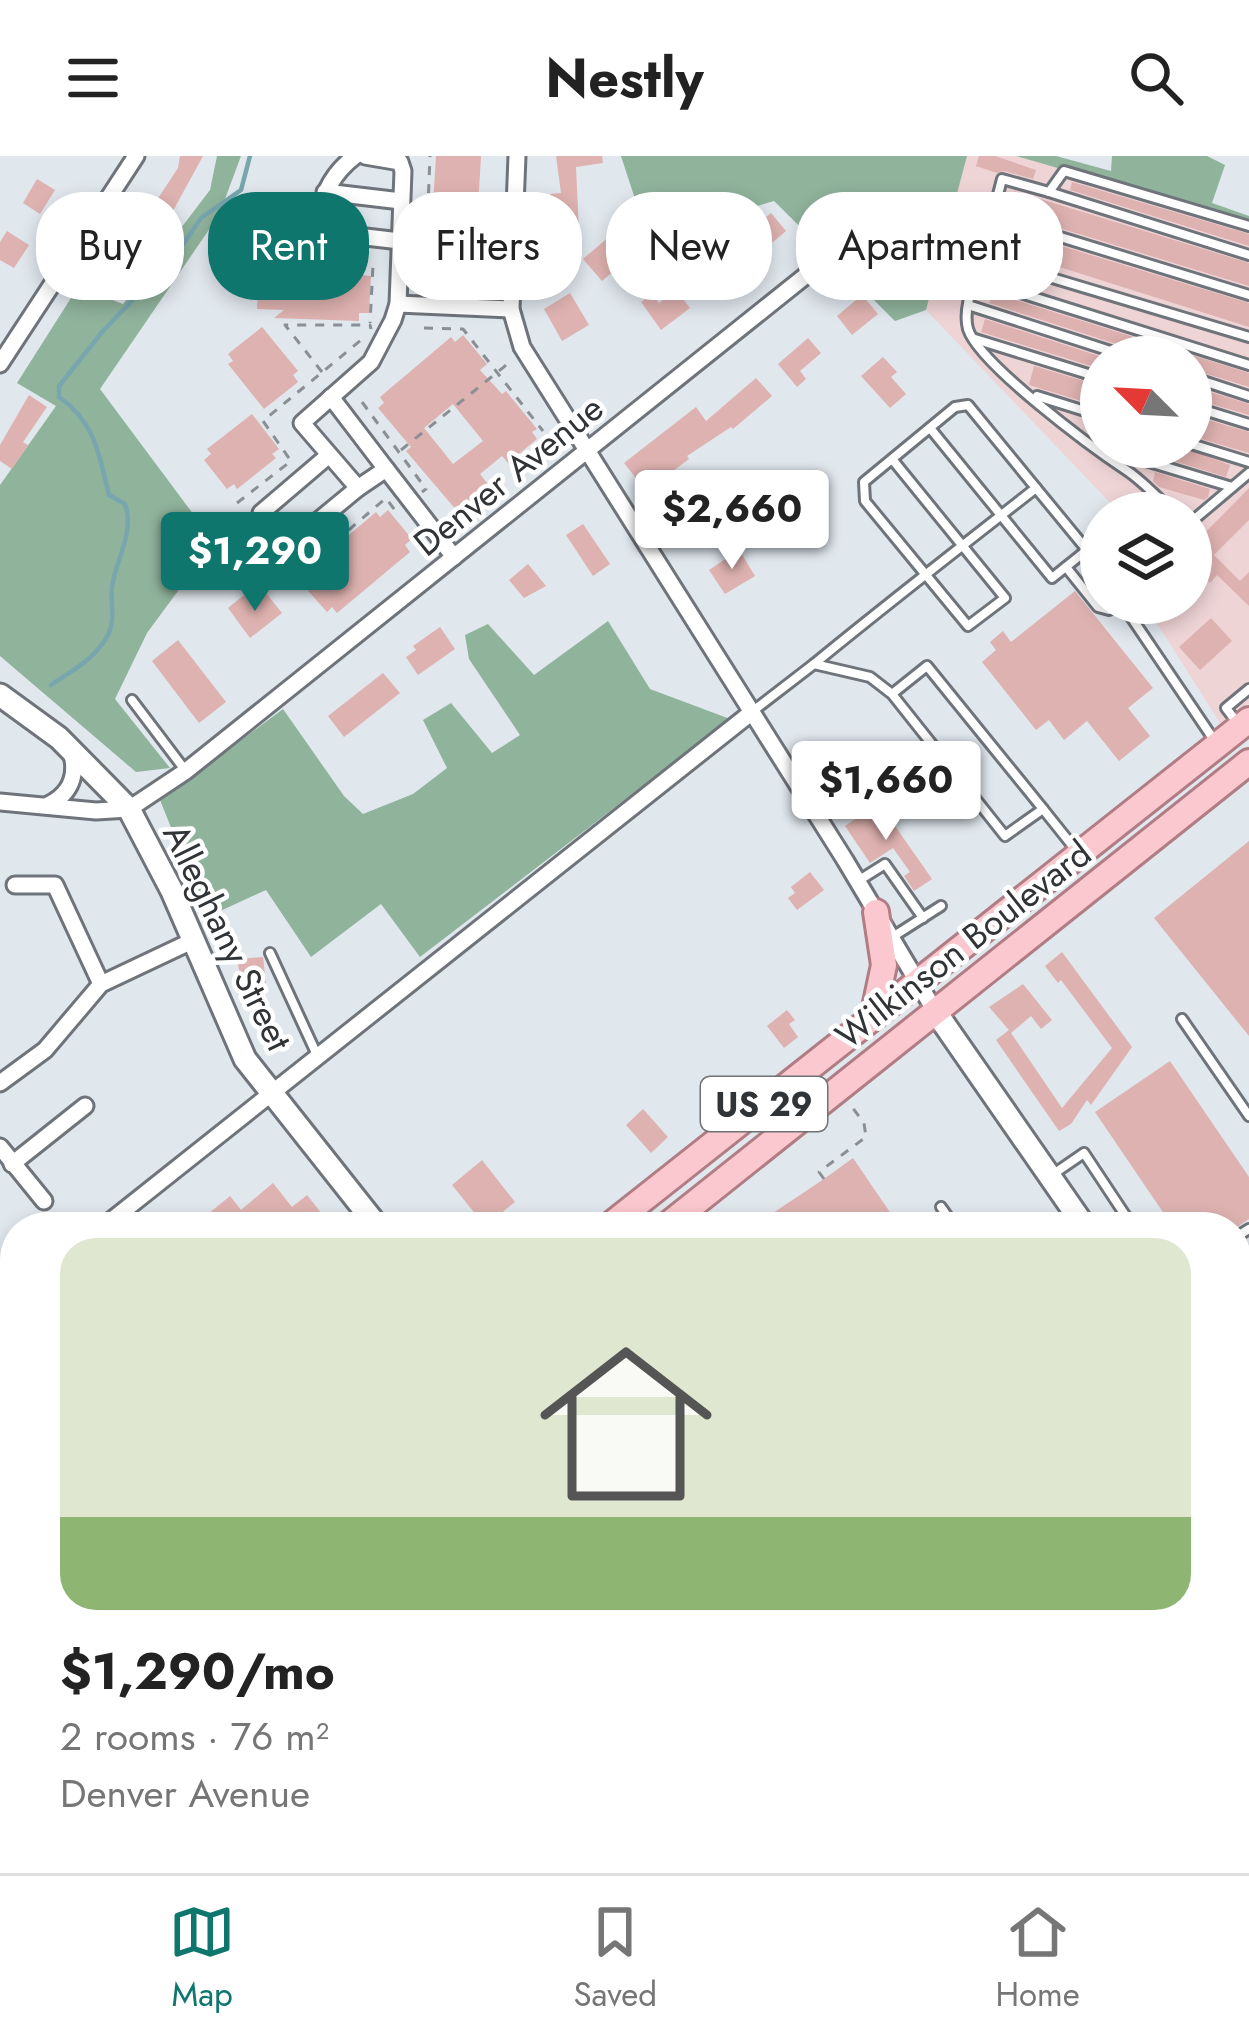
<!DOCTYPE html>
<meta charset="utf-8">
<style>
body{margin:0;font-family:Jost,sans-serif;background:#f2f2f2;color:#222;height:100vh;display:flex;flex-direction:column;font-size:45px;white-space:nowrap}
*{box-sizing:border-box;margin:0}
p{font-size:39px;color:#767676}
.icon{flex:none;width:66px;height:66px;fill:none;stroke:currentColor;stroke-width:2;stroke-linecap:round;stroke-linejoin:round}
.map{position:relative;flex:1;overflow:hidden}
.sheet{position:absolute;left:0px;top:1056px;width:1251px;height:663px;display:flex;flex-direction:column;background:#fff;border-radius:48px 48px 0 0;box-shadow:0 6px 18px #0003}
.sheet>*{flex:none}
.top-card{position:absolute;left:36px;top:36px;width:1179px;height:108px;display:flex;gap:24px}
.needle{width:78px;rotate:294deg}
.tools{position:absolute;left:1080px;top:180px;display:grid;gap:24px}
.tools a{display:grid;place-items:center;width:132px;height:132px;border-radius:50%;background:#fff;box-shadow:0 6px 18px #0003;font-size:60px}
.price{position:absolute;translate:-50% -102px;padding:0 27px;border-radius:12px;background:#fff;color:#222;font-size:39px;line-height:78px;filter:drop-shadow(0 3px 6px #0008)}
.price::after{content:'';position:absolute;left:50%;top:72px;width:36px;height:27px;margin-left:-18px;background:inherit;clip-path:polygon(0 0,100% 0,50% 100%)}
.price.current{background:#0f766e;color:#fff}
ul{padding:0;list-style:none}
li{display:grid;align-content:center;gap:24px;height:636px;padding:0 60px}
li+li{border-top:3px solid #e0e0e0}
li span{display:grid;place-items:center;height:372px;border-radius:36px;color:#555}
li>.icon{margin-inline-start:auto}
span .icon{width:216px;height:216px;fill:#fffc;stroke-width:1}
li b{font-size:51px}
.pill{padding:0 42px;border-radius:48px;background:#fff;box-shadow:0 6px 18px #0003;font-size:42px;line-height:108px}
.pill.current{background:#0f766e;color:#fff}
header{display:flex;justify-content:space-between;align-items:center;height:156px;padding:0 60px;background:#fff;font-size:54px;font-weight:700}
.tab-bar{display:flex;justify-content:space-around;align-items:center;height:168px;border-top:3px solid #e0e0e0;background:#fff;font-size:33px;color:#767676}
.tab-bar a{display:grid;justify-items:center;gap:6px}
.tab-bar .current{color:#0f766e}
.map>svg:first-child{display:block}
</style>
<header><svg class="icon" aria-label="menu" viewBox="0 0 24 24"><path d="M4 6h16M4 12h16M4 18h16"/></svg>Nestly<svg class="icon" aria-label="search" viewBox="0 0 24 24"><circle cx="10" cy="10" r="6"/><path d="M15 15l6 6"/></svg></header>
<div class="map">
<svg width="1249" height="1717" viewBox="0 0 1249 1717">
<rect width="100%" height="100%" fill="#e0e7ed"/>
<path fill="#efd4d6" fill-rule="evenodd" d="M967,0H1016L1249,67V548L1222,570L1144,447H1191V357H1120L926,154ZM1101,201H1191V291H1101Z"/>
<g fill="#90b39c">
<path d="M217,0H241L219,59L100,233L214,386L147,477L115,543L170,612L136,616L0,500V329L56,250L17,227L78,131L123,148L210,34Z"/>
<path d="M621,0H967L926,154L895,165L774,45L736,56L637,49Z"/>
<path d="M1016,0H1056L1111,15L1112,0H1207L1225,9L1212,47L1249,60V67Z"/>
<path d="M608,465L650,533L730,563L420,801L381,748L311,801L266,734L207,761L160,644L283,553L344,640L363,658L413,638L447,612L423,564L451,547L492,597L520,579L469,503L465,479L488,468L534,519Z"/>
<path d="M697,1704H788L770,1717H678Z"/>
</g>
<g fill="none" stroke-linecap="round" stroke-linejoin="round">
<path stroke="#77a6af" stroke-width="4.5" d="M51,529C73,514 95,503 108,479C116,463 110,448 112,431C116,402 135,377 125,348L109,339C99,298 95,266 59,241V230L103,175L175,100L201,62L241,34L250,0"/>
</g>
<g fill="#deb2b0" fill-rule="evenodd">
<path d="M180,0H203L168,64L151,53L178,12Z"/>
<path d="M436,0H481L474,118H470L468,139L449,138V122L429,115Z"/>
<path d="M556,0H602L603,7L576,11L579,75L552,77L550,38L561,37Z"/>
<path d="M979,0H995L1036,14L1033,23L1004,15L997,17L976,10Z"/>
<path d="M37,23L55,34L40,58L23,47Z"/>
<path d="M1072,26L1249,78V90L1070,34Z"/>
<path d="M1014,35L1249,107V130L1020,60L1007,54Z"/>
<path d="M771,57L786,75L766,92L751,73Z"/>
<path d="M689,65L712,94L689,113L681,103L686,99L674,84L680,79L677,75Z"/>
<path d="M137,72L154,82L138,116L120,139L101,124L119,103Z"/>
<path d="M7,75L29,89L14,112L0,104V86Z"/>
<path d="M1015,76L1249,147V171L1009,95Z"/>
<path d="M610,80L629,102L602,125L583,103Z"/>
<path d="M268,109L361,113V119L371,120L369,157H359V165L274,162L284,154L257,153L259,116H267Z"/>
<path d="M676,134L690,152L661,174L641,146L652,138L659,147Z"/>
<path d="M570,137L589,169L562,185L544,153Z"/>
<path d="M993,137L1249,217V231L1191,213V201H1137L1132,193L989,147Z"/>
<path d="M862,139L878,158L852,179L837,160Z"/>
<path d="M985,163L1102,201L1101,213L981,176Z"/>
<path d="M262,171L298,215L293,219L298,226L264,253L228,208L233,205L228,198Z"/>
<path d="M463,179L487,208L480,214L502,238L506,235L537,273L532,276L537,283L508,307L502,300L480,318L490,331L458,356L406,295L411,291L378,252L384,247L380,241L451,181L455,186ZM453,248L483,285L453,308L424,272Z"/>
<path d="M808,182L821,197L800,215L806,223L797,231L778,208Z"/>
<path d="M883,201L897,216L891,221L906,238L890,252L861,220Z"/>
<path d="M1034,210L1101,230V251L1029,229Z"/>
<path d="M756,222L772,240L733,273L731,271L687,300L689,303L646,335L624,307L696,251L706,265Z"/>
<path d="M1191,230L1249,248V259L1191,242Z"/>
<path d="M29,239L47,251L23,286L28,289L12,313L0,305V289Z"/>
<path d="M252,258L279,293L272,298L276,302L237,333L234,328L227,333L204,304L211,298L207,293Z"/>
<path d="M1191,259L1249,276V297L1191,280Z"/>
<path d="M1128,291H1183L1230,309L1226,321Z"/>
<path d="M1155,316L1210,333L1208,341L1204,344L1159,331L1153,325Z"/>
<path d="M691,329L722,378L707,388L702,380L693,386L672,352L682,346L677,338Z"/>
<path d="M1249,332V364L1214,399L1240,425L1249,416V450L1217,419L1210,427L1191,408V391Z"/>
<path d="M388,354L412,383L405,389L410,396L337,457L332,451L327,456L302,428L309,422L304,417L376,356L380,361Z"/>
<path d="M583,368L610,408L593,420L566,379Z"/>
<path d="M739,394L755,420L725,438L709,414Z"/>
<path d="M528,408L546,430L524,442L509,424Z"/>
<path d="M1075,435L1153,532L1128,552L1150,580L1119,605L1087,565L1064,584L1049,564L1036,574L982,506L996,494L990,486L1003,475L1011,486Z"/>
<path d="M266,437L282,457L250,482L228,452L244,439L252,448Z"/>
<path d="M1211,462L1232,485L1200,514L1179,491Z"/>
<path d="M440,471L455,493L418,519L406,501L416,494L413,490Z"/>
<path d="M178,484L226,546L199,567L152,505Z"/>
<path d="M383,517L400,537L344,581L328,560Z"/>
<path d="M879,647L932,723L914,735L904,720L910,716L893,692L870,707L845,670Z"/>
<path d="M1249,685V880L1154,762Z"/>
<path d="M810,716L824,734L797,754L788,742L795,737L791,731Z"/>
<path d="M1062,796L1132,891L1091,949L1087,944L1071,968L1059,975L996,884L1009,874L989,851L1023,828L1052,864L1041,873L1031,860L1011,877L1062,952L1112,892L1061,824L1058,827L1045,810Z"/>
<path d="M263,801L267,837L244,842L237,803Z"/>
<path d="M787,854L795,864L789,868L798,881L784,892L767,870Z"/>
<path d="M1170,905L1249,1021V1063L1237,1071H1173L1095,956Z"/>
<path d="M643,953L668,981L651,997L626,969Z"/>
<path d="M853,1002L900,1071H752L824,1023Z"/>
<path d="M482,1004L515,1046L485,1070L452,1029Z"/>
<path d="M273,1027L292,1051L307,1039L322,1058L306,1071H192L230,1040L241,1054Z"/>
<path d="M15,1270V1320L0,1302V1280Z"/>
<path d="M15,1442V1496L0,1477V1454Z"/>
<path d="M195,1704H238L244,1712L238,1717H205Z"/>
<path d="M950,1704H1197L1179,1717H932Z"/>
</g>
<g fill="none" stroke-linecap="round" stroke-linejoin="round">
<g stroke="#6f747a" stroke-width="14">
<g id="lane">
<path d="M1049,36L1249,99"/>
<path d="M992,60L1249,139"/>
<path d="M1249,70L1064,15L1049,36L1002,23L982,101L1249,181"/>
<path d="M982,101C976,122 962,151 968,173C979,208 1093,292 1126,314C1143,325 1159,343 1174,357"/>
<path d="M976,123L1249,209"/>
<path d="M968,149L1129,201"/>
<path d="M975,183L1101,222"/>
<path d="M1191,221L1249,240"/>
<path d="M1037,240L1101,260"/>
<path d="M1191,250L1249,268"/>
<path d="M930,272L1052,422L1087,394L1036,332"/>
<path d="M1191,288L1249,306"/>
<path d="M1096,290L1232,331"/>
<path d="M1191,366L1249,317"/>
<path d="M1087,394L1101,409"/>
<path d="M1066,411L1098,451L1109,454L1123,447"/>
<path d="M1123,449L1216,587"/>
<path d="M814,508C887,448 962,390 1036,332L968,249L955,251L864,326L865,345L968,470L1005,442L892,303"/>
<path d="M132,544L185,614"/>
<path d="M753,555L814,508L870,521L892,538L927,510L1043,653L1005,680L892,538"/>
<path d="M1236,565L1226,552L1249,533"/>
<path d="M1043,653L1075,693"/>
<path d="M858,725L885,708L923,762"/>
<path d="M894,780L941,750"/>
<path d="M270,797L317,899"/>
<path d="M1182,863L1249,960"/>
<path d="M1052,1019L1084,997L1133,1071"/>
<path d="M941,1051L955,1071"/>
<path d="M1236,1081L1249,1073"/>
<path d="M0,1271L15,1259"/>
<path d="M0,1327L15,1345"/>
<path d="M0,1433L15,1421"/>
<path d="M0,1619L15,1638"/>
<path d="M2,1621L15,1610"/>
<path d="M59,1704L69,1709L76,1704"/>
<path d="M0,1710L4,1717"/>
<path d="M258,1717L271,1704"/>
</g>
</g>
<g stroke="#6f747a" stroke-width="21">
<g id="street">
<path d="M355,0C333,17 321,38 320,65L340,78L400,85"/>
<path d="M517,0L511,153L522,191L845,704L935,855"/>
<path d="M325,36L401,45"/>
<path d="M398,148L511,153"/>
<path d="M0,208L136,0"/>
<path d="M331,241L386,313"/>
<path d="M329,299L261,357L289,389L358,332L302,267L371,206L393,164L398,148L403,15L400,6L365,0"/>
<path d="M358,332L386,313L454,401"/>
<path d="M0,646L96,655L129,653L186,615L854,81"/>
<path d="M48,649C71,638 78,618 71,595"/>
<path d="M15,729H55L101,828"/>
<path d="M0,927L45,894L101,828L192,785"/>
<path d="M0,991L44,1045"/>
<path d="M12,1008L85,950"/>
<path d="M103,1071L752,556"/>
<path d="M0,1129L14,1143"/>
<path d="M0,1355L15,1372"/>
</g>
</g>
<g stroke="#6f747a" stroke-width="27">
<g id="secondary">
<path d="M0,539L59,582L129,653L172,735L245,903L378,1071"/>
<path d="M935,855L1085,1071"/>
<path d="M1236,1292L1249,1311"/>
</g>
</g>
<g stroke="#b17d84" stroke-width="30">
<g id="primary">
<path d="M873,861L884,809L876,756"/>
<path d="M608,1071L1249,564"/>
<path d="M665,1071L1249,606"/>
<path d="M0,1554L15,1542"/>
<path d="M0,1595L15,1583"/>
</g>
</g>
<g stroke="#8a8f93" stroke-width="3" stroke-dasharray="9 9" stroke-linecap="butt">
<path d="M286,104L373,109L370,167"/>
<path d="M425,127L430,0"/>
<path d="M424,172L463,173L543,275"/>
<path d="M322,216L285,169H370L371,173"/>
<path d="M362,246L426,333L422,336"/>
<path d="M401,294L510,206"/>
<path d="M237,347L291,305L263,265L366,180"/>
<path d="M294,421L386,342L397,357"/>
<path d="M824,1023L819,1016L866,981L864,967L849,947"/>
</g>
<use href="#lane" stroke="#fff" stroke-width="8"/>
<use href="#street" stroke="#fff" stroke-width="15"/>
<use href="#secondary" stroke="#fff" stroke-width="21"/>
<use href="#primary" stroke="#fac8ce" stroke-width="24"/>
<g stroke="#474b4d" stroke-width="4.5" stroke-dasharray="15 15" stroke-linecap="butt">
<path d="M1236,1412L1249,1403"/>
<path d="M792,1717L809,1704"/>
<path d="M901,1717L919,1704"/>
</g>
</g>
<g text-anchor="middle" stroke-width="9" stroke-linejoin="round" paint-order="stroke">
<rect fill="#fff" stroke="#6f7172" stroke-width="3" x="701" y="921" width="126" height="54" rx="9"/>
<g font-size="33" font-weight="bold" fill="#313436">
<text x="764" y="960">US 29</text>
</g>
<g font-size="36" fill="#313436" stroke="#fff">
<text transform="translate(508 319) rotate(-39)" y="13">Denver Avenue</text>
<text transform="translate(228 781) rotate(64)" y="13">Alleghany Street</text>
<text transform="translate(963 788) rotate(-38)" y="13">Wilkinson Boulevard</text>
</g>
</g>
</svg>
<div class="tools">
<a><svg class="needle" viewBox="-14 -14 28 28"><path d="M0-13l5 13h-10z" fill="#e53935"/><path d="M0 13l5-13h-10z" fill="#767676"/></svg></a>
<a><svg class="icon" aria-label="layers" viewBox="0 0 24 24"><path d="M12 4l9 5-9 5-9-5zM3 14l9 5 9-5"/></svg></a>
</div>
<b class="price" style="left:732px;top:416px">$2,660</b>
<b class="price current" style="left:255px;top:458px">$1,290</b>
<b class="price" style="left:886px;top:687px">$1,660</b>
<div class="top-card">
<a class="pill">Buy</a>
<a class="pill current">Rent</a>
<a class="pill">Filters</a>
<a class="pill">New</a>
<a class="pill">Apartment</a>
</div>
<section class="sheet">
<ul>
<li><span style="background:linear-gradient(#dfe7d0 75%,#8fb573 0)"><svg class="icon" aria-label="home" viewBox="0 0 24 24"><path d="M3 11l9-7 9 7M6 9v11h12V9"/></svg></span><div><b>$1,290/mo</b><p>2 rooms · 76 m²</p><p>Denver Avenue</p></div></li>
</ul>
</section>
</div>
<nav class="tab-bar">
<a class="current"><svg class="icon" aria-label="map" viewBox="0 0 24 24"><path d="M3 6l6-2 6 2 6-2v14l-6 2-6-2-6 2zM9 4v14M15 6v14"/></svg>Map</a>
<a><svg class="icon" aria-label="saved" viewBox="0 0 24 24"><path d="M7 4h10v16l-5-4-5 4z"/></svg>Saved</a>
<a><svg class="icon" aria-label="home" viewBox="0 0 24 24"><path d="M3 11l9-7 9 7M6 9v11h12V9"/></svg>Home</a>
</nav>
